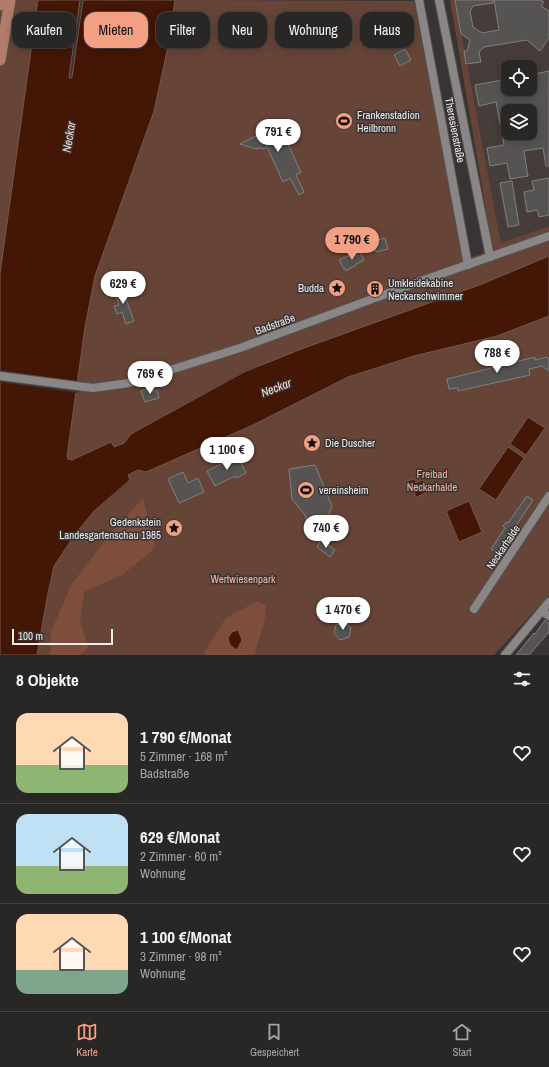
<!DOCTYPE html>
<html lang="de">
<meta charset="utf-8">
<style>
body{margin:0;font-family:"Archivo Narrow",sans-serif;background:#353332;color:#f1f3f6;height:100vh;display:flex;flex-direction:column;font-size:15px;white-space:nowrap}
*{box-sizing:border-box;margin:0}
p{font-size:13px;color:#a5a5a7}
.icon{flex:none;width:22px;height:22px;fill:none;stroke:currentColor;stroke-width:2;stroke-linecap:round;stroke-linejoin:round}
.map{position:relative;height:655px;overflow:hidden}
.details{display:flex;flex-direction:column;background:#292726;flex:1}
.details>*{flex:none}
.banner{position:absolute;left:12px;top:12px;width:525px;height:36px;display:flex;gap:8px}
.tools{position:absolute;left:501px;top:60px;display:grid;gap:8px}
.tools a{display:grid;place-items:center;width:36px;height:36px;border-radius:8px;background:#292726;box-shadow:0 2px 10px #0003,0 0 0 1px #454443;font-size:20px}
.scale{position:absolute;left:12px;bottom:10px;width:101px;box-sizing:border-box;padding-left:4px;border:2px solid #efedec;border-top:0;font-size:11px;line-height:14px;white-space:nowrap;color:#efedec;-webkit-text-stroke:3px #373433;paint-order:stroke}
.price{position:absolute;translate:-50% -34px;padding:0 9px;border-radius:14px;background:#fff;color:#222;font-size:13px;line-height:26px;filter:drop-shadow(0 1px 2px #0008)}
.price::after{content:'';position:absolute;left:50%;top:24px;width:12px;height:9px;margin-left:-6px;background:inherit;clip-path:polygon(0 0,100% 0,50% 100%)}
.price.current{background:#f39f84;color:#111}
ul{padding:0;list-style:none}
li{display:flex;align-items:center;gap:12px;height:100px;padding:0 16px}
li+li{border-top:1px solid #454443}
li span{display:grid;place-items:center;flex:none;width:112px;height:80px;border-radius:12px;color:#555}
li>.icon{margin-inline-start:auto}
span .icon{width:48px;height:48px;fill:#fffc;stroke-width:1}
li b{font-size:17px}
h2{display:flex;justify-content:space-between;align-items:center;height:48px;padding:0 16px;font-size:17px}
.chip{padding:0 14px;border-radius:12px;background:#292726;box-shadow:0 2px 10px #0003,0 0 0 1px #454443;font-size:14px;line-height:36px}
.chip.current{background:#f39f84;color:#111}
.dock{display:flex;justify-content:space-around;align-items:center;height:56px;border-top:1px solid #454443;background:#292726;font-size:11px;color:#a5a5a7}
.dock a{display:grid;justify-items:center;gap:2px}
.dock .current{color:#f39f84}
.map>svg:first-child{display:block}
</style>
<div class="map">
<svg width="549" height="655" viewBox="0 0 549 655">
<rect width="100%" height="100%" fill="#373433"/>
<path fill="#463c39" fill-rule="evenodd" d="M455,0H549V226L501,244ZM508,67H530V89H508ZM508,111H530V133H508Z"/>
<g fill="#674438">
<path d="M0,0H38L0,274Z"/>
<path d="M175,0L414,1L463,260L493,250L450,0H455L501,243L549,226V256L482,284L244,371L131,434L124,443L114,447L111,442L72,460L68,459L67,456L85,327L95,276L154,111L170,37Z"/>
<path d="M549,316V595L494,655H37L47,598L54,566L74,536L94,511L130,481L127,475L138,470L146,472L253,425L348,377L414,356L497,336Z"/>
</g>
<g fill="#7f4d3c">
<path d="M143,498L155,545L152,551L122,575L84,592L80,620L88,648L80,655H50L51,632L71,585L111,533Z"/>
<path d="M258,601L266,606L265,619L254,655H205V651L226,618Z"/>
</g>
<g fill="#431606" stroke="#77564b">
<path d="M38,0H80L69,77L70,79L72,77L83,0H175L170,37L154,111L95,276L85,327L67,456L68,459L72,460L111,442L114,447L124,443L131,434L244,372L304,348L482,284L549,256V316L497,336L414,356L348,377L253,425L146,472L138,470L128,475L130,480L94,511L74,536L54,566L47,598L37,655H0V274Z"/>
<path d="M528,417L545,428L526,455L510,444Z"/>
<path d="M508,447L524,458L496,500L479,489Z"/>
<path d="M414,479L416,483L423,480L428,492L416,497L413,489L409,490L405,482Z"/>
<path d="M469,501L482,532L459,542L446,511Z"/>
<path d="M238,630L242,640L237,650L230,645L228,638L232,632Z"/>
</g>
<path fill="#373433" d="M0,370L79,382L78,393L0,382Z"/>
<g fill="#565453" stroke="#827f7e" fill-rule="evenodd">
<path d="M455,0H493V3L473,6L470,11L473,27L482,33L499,30L494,0H540L544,2L541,6L549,11V38L540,51L527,40L484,47L479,52L481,62L466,64L464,51H467L470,40L461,34Z"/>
<path d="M405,49L411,60L400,66L394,55Z"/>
<path d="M549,71V166H546L543,148L524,151L528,176L510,179L507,163L490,166L487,148L504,145L496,102L479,106L475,85L508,79V89H530V75ZM508,111H530V133H508Z"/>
<path d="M269,119L274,128L279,125L301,172L296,175L304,192L299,195L290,178L283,182L267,147L263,149L260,148L256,149L240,144L267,130L263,122Z"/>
<path d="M549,178V215L539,217L537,210L527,212L524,192L534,190L532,181Z"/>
<path d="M512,181L519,225L508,227L500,183Z"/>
<path d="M385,238L388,249L376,252L374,241Z"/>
<path d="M360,251L364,260L356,264V265L346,271L345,268L344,269L339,260Z"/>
<path d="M121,285L134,321L126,324L122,312L117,314L114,306L119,305L114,288Z"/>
<path d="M535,357V360L547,357L549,359V371L542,366L529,369L530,375L458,391V388L449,389L447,379Z"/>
<path d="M149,388L150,392L157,390L159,398L145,402L141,391Z"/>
<path d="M238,456L246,473L236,478L235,476L215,486L207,471Z"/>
<path d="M315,465L332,506L329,514L327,529L310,530L305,515L292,499L289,469Z"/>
<path d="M183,472L188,483L198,478L204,492L179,503L168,479Z"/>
<path d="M527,496L533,500L498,553L491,549L505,528L503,526L506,522L508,523Z"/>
<path d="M321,540L335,550L330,557L317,547Z"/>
<path d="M545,620L549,623V632L529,655H516L534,633L535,634Z"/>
<path d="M345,623L351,628L350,633L349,637L340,640L334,633L336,625Z"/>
</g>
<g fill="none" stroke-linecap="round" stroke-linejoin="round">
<g stroke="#545251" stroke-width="10">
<g id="minor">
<path d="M419,0L468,265"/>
<path d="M439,0L490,257"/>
<path d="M0,376L93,388L129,383L240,348L421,281L549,236"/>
<path d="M474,609L549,496"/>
<path d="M542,611L549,616"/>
<path d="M505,655L549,602"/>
</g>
</g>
<g stroke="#545251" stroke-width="13">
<g id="major">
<path d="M0,5L1,0"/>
<path d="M0,60L10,0"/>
</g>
</g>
<use href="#minor" stroke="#898685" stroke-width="8"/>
<use href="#major" stroke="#b17c6b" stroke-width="11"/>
</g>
<defs>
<g id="stadium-disc" transform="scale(0.9)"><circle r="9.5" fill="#f39f84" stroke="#373433"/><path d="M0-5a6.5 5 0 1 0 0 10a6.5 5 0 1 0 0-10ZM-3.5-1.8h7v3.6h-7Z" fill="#111"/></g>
<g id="sight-disc" transform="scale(0.9)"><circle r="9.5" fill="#f39f84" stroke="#373433"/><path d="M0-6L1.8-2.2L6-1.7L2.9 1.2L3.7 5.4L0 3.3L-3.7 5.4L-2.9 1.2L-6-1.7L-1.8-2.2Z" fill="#111"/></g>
<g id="building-disc" transform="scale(0.9)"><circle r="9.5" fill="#f39f84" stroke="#373433"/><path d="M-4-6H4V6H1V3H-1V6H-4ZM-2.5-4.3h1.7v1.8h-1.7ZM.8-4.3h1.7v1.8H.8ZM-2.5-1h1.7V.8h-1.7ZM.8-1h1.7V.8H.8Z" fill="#111"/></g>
</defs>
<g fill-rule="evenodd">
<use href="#stadium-disc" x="344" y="121"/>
<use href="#sight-disc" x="337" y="288"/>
<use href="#building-disc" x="375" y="289"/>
<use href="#sight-disc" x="312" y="443"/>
<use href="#stadium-disc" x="306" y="490"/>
<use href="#sight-disc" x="174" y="528"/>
</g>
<g text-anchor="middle" stroke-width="3" stroke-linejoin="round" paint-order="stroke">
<g font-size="11" fill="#efedec" stroke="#373433" text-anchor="start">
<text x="357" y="119">Frankenstadion<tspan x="357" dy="13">Heilbronn</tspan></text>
<text x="388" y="287">Umkleidekabine<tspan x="388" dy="13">Neckarschwimmer</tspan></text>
<text x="324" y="292" text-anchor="end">Budda</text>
<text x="325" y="447">Die Duscher</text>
<text x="319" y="494">vereinsheim</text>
<text x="161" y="526" text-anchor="end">Gedenkstein<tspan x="161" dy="13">Landesgartenschau 1985</tspan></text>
</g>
<g font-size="11" fill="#efedec" stroke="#373433">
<text transform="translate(455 130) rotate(79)" y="4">Theresienstraße</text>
<text transform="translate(275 324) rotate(-20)" y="4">Badstraße</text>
<text transform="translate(503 547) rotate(-56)" y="4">Neckarhalde</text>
</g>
<g font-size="11" fill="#f6b39e" stroke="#373433">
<text x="432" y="478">Freibad<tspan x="432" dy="13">Neckarhalde</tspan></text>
<text x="243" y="583">Wertwiesenpark</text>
</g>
<g font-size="12" font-style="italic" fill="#fedcd0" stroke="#373433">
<text transform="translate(69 137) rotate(-81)" y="4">Neckar</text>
<text transform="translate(276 388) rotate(-21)" y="4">Neckar</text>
</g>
</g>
</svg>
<div class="tools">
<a><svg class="icon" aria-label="locate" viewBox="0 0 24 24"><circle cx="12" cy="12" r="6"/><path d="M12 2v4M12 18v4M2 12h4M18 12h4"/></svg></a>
<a><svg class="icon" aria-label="layers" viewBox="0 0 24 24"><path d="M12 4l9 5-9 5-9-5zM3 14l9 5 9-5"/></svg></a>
</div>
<div class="scale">100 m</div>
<b class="price" style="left:278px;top:153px">791 €</b>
<b class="price current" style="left:352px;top:261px">1 790 €</b>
<b class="price" style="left:123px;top:305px">629 €</b>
<b class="price" style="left:497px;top:374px">788 €</b>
<b class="price" style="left:150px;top:395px">769 €</b>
<b class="price" style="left:227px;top:471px">1 100 €</b>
<b class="price" style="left:326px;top:549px">740 €</b>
<b class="price" style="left:343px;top:631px">1 470 €</b>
<div class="banner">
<a class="chip">Kaufen</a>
<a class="chip current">Mieten</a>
<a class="chip">Filter</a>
<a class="chip">Neu</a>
<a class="chip">Wohnung</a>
<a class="chip">Haus</a>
</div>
</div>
<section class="details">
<h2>8 Objekte<svg class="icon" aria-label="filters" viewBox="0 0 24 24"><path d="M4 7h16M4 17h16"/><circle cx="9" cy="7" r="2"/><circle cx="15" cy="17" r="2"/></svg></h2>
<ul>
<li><span style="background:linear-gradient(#ffd9b3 65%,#8fb573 0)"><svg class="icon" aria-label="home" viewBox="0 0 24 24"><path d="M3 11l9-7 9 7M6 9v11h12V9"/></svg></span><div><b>1 790 €/Monat</b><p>5 Zimmer · 168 m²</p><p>Badstraße</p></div><svg class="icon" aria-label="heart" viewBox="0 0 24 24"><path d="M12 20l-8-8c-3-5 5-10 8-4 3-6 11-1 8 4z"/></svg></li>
<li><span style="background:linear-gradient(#bfe0f5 65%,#8fb573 0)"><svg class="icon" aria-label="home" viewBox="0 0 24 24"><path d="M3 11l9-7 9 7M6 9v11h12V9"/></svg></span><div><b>629 €/Monat</b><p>2 Zimmer · 60 m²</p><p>Wohnung</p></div><svg class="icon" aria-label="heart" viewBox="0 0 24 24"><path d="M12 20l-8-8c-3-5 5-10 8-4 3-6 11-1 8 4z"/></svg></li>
<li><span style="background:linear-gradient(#ffd9b3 70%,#7fa58c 0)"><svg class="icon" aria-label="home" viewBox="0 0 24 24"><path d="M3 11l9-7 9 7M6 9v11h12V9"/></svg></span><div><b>1 100 €/Monat</b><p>3 Zimmer · 98 m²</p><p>Wohnung</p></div><svg class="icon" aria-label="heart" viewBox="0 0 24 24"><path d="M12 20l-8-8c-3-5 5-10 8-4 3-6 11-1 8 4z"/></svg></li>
</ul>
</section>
<nav class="dock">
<a class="current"><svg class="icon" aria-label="map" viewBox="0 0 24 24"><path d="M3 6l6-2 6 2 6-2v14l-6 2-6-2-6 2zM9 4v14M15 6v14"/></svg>Karte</a>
<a><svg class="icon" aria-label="saved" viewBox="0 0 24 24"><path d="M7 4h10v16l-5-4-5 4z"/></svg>Gespeichert</a>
<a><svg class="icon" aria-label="home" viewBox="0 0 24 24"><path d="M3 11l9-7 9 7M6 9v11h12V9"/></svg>Start</a>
</nav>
